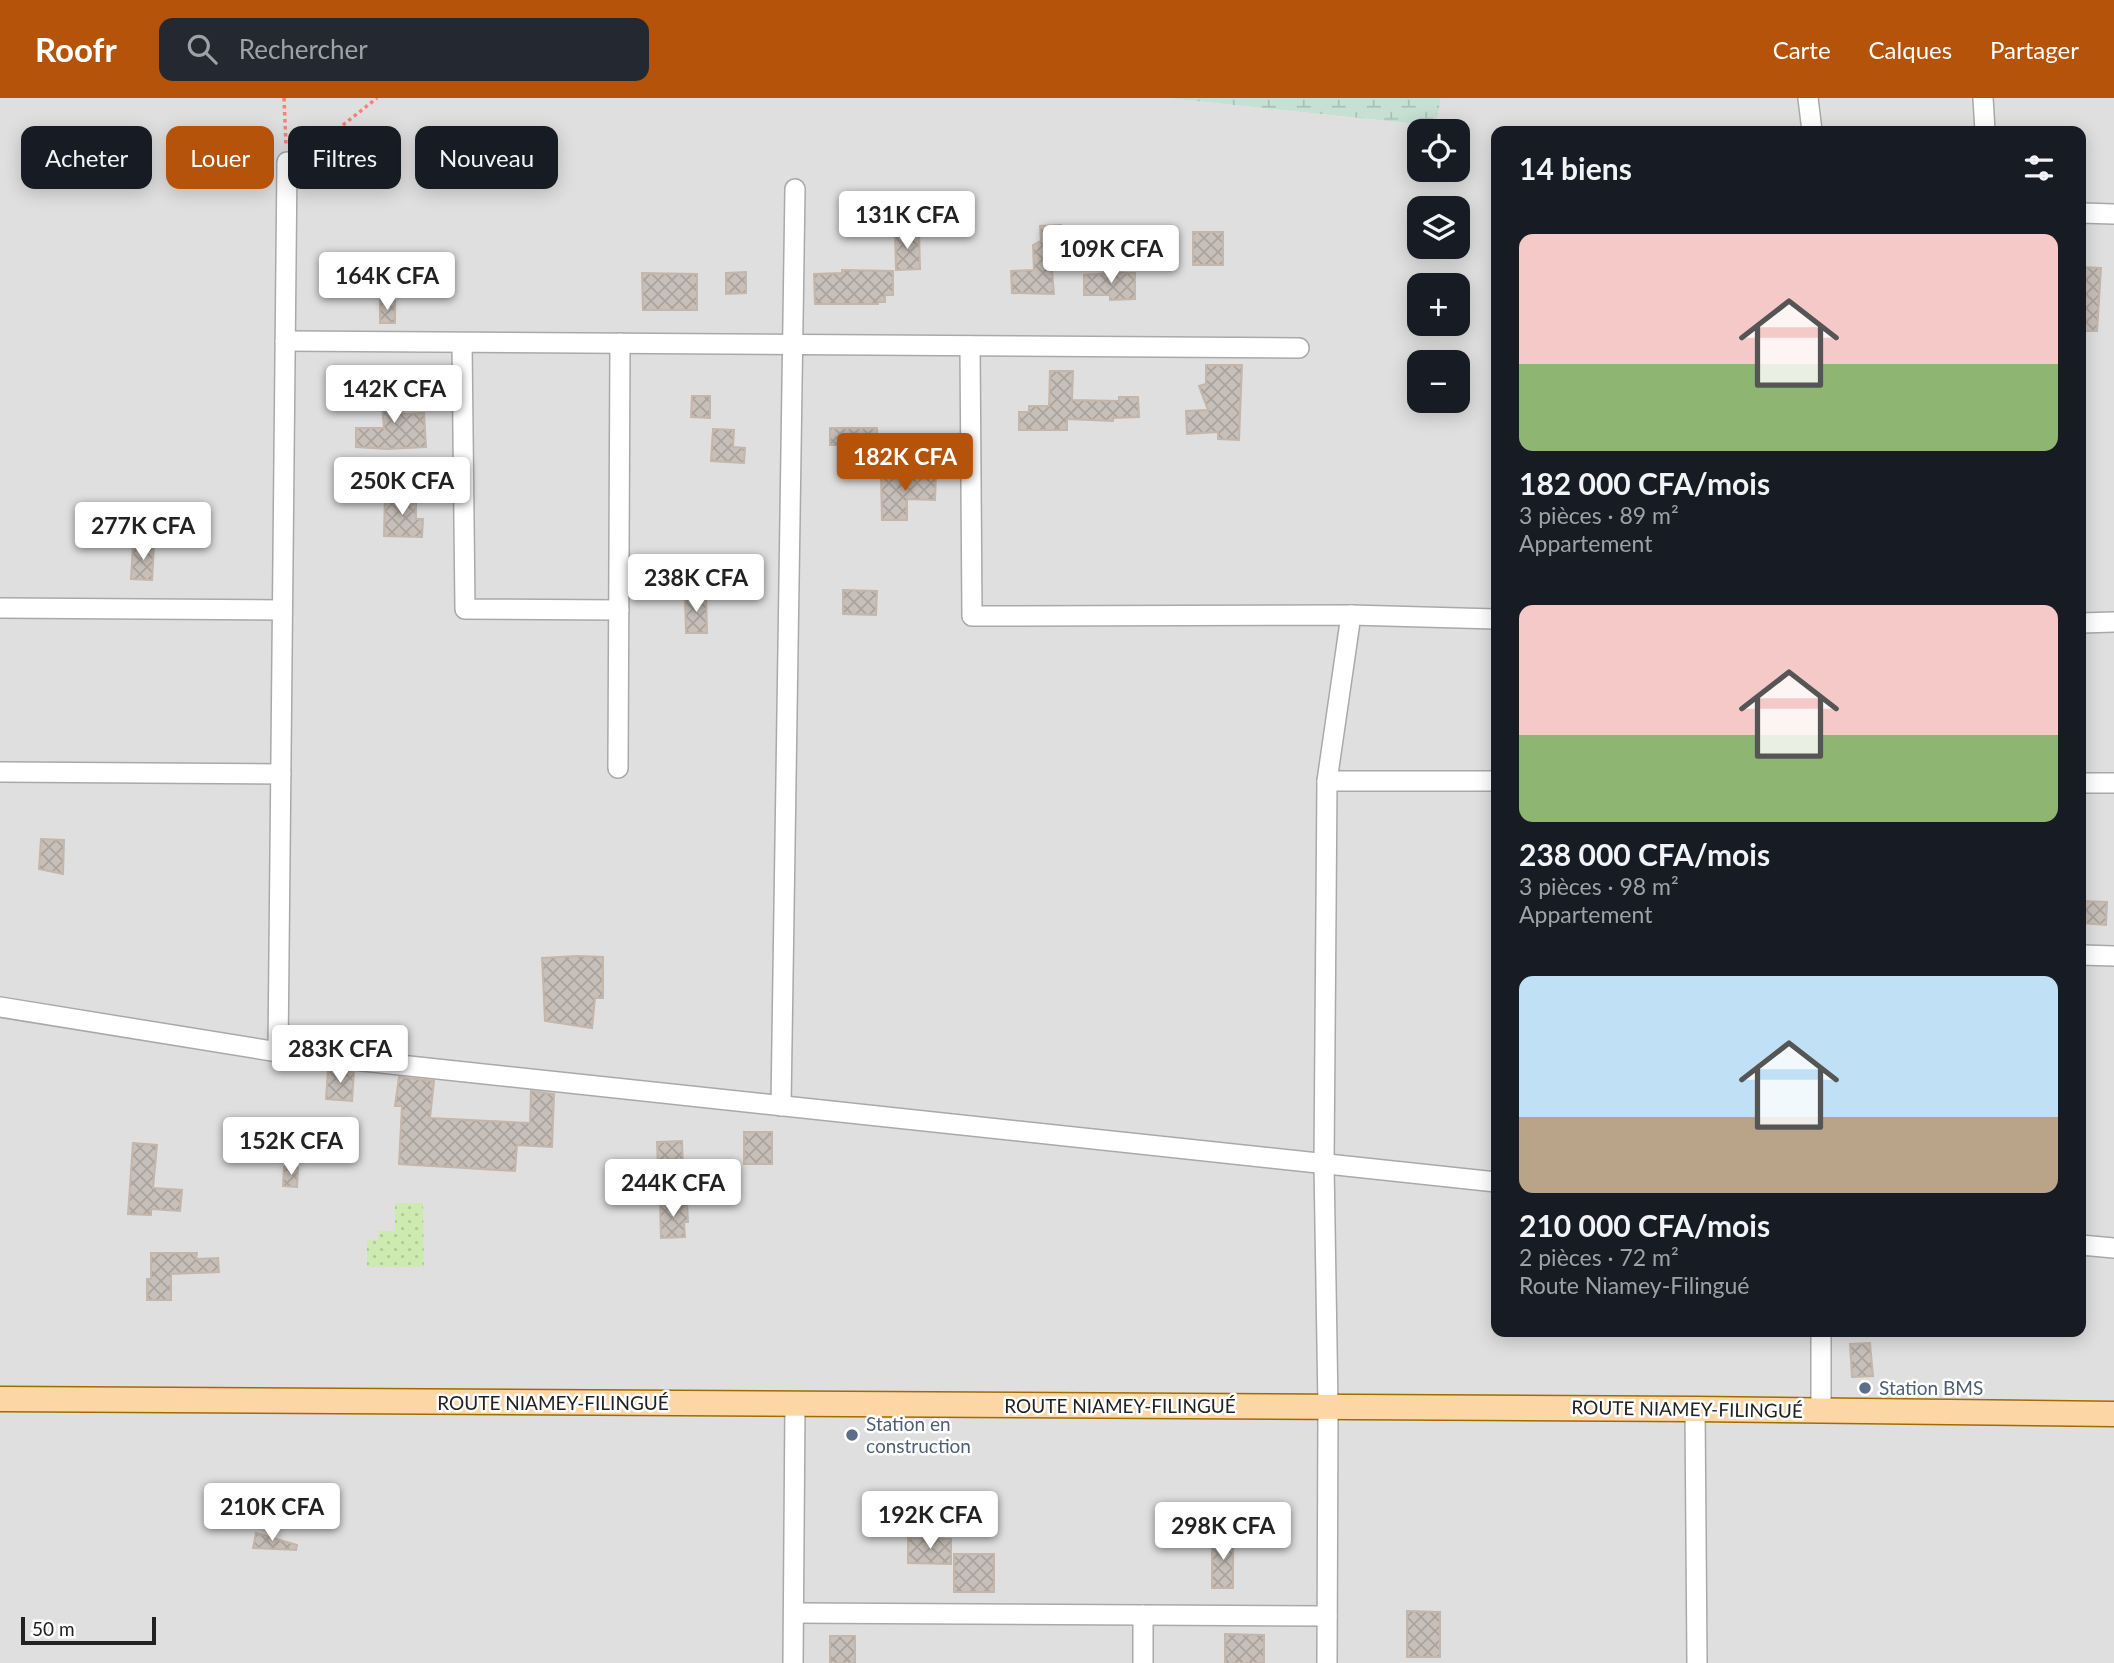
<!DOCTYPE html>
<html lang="fr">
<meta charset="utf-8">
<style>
body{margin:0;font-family:Lato,sans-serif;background:#242831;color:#f1f3f6;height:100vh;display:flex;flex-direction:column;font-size:26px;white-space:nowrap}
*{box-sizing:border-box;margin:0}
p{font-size:23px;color:#9ea1a6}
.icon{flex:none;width:38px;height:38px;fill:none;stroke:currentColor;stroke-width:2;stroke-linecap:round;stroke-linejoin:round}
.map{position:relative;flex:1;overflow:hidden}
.drawer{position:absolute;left:1491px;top:28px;width:595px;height:1211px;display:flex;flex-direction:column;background:#171b24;border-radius:14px;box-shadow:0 4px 18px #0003}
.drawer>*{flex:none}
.top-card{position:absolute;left:21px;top:28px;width:665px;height:63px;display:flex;gap:14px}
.tools{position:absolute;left:1407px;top:21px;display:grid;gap:14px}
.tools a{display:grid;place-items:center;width:63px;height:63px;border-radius:14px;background:#171b24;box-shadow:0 4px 18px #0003;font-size:35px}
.scale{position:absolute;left:21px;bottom:18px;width:135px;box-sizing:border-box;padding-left:7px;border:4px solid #222;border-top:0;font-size:19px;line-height:24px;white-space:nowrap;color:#222;-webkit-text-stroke:5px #fff;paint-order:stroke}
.price{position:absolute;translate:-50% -60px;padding:0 16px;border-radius:7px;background:#fff;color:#222;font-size:23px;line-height:46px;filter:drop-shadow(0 2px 4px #0008)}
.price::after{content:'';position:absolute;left:50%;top:42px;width:21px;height:16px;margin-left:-10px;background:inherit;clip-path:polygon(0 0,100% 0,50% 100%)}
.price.selected{background:#b45309;color:#fff}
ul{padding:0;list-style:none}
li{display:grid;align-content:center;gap:14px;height:371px;padding:0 28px}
li span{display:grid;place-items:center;height:217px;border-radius:14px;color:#555}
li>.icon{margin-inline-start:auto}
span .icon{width:126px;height:126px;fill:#fffc;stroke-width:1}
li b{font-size:30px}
h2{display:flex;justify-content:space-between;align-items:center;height:84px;padding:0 28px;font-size:30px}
.pill{padding:0 24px;border-radius:14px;background:#171b24;box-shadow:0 4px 18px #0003;font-size:24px;line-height:63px}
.pill.selected{background:#b45309;color:#fff}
header{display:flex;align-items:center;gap:42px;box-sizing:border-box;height:98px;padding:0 35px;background:#b45309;color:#fff}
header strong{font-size:33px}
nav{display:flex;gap:38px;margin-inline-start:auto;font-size:24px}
.search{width:490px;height:63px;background:#242831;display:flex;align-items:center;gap:18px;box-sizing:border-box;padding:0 24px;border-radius:14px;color:#9ea1a6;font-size:26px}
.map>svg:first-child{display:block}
</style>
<header>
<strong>Roofr</strong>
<div class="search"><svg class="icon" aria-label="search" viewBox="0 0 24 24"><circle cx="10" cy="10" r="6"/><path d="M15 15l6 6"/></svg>Rechercher</div>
<nav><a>Carte</a><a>Calques</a><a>Partager</a></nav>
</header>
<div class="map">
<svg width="2114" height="1565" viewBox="0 0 2114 1565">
<defs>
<pattern id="wetland-marsh" width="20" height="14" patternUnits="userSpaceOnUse" patternTransform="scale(1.75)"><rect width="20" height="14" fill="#c6e0d4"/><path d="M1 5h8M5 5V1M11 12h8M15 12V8" fill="none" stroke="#aac0b6"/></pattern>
<pattern id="garden-dots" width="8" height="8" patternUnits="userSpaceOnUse" patternTransform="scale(1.75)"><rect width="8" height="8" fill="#cdebb0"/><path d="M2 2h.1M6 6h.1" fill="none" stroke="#b0c997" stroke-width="1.8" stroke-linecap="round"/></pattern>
<pattern id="building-cross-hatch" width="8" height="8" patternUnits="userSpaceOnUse" patternTransform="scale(1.75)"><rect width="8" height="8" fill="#c7bfb8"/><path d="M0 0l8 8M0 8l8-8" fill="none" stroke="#aba49e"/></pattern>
</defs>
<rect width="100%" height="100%" fill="#f2efe9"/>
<path fill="#e0dfdf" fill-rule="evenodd" d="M0,0H1167L1436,28L1441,0H2114V1565H0ZM1419,33H1458V72H1419ZM1496,33H2081V1234H1496ZM1419,110H1458V149H1419ZM1419,187H1458V226H1419ZM1419,264H1458V303H1419Z"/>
<path fill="url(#wetland-marsh)" d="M1167,0H1441L1436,28Z"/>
<path fill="url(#garden-dots)" d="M395,1105H423L424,1169H367V1142H378V1133H395Z"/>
<g fill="url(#building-cross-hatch)" stroke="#c4b6ab" stroke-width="2">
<path d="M1061,127V138L1075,137L1076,171L1052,172L1054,196L1012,195L1011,173L1034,172L1033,147L1041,143L1040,128Z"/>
<path d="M895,134H919L920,171L896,172Z"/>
<rect x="1193" y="134" width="30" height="33"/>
<path d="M2081,169L2101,170L2097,233H2081Z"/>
<path d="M842,172L893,173V197H885V204H878V206H815L814,176L842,175Z"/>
<path d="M746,174V195L726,196V175Z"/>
<path d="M642,175L697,176V212H643Z"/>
<path d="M1110,175H1135V201L1110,202V197H1084V177Z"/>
<path d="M380,202L395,203V225H380Z"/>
<path d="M1206,267H1242L1239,342L1218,341V334L1187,336L1186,313L1208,312L1199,288L1206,286Z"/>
<path d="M1050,273H1073L1072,302L1119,303V299H1138L1139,319L1113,320V323L1067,321V332H1019V314H1029V308H1049Z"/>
<path d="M400,284L402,316L424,315L426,349L387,351L356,349V330H384L380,285Z"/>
<path d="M692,298H710V320L691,319Z"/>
<path d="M830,330H877V354H846V347H830Z"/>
<path d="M713,331L734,332L733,349L745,350L744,365L711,363Z"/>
<path d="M881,375L936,376L935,402L907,401V422H882Z"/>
<path d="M385,396L416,397V421H423L422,439L384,438Z"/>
<path d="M133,445L154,446L152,482L131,481Z"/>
<path d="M843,492L877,493L876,517L843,516Z"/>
<path d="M685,496H706L707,535H686Z"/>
<path d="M41,741L64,742L63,776L39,771Z"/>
<path d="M2081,803L2107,804L2106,827L2081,825Z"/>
<path d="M578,858L603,859V900H595L592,930L545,923L542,860Z"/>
<path d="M328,972L354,974L352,1003L326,1001Z"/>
<path d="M399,979L434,983L430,1020L530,1025L531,993L554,996L552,1049L517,1047L515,1073L399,1066L402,1008H395Z"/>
<rect x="744" y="1034" width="28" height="32"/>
<rect x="318" y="1036" width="39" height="24"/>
<path d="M682,1043L683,1070L658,1071L657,1044Z"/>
<path d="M133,1045L157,1047L153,1090L182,1092L180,1113L151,1111V1117L128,1116Z"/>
<path d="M284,1069L298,1070L297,1089L283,1088Z"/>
<path d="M660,1102L687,1104L688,1124H684L685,1139L661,1140Z"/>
<path d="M151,1155H197L196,1161L218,1160L219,1174L171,1176V1202H147V1181H151Z"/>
<path d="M1870,1245L1873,1278L1852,1279L1850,1246Z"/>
<path d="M256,1435L297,1447L296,1452L253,1450Z"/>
<rect x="1212" y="1438" width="21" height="52"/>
<path d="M908,1440L951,1441V1466L908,1465Z"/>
<rect x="954" y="1456" width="40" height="38"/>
<path d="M1407,1513L1440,1514V1559H1407Z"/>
<path d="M1225,1536L1264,1537V1565H1225Z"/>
<rect x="830" y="1538" width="25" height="27"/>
</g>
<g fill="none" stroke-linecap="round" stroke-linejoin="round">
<g stroke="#a9a9a9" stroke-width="22">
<g id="minor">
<path d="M1808,0L1812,33"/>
<path d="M1983,0L1985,33"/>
<path d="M2081,115L2114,116"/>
<path d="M285,243L1299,250"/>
<path d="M462,245L465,511L619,512"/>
<path d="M970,248L972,518L1351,517L1496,521"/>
<path d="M0,510L282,512"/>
<path d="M2081,525L2114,524"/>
<path d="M618,670L620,245"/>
<path d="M0,674L281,676"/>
<path d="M1327,683H1496"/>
<path d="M2081,685H2114"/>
<path d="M2081,857L2114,858"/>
<path d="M0,909L278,954L1496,1084"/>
<path d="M278,954L287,64"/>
<path d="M781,1008L795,91"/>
<path d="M2081,1147L2114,1150"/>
<path d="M1821,1234V1313"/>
<path d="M1695,1311L1697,1565"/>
<path d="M794,1515L1327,1518"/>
<path d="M793,1565L795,1307"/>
<path d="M1143,1565V1517"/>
<path d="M1327,1565L1328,1308L1324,1066L1327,683L1351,517"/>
</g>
</g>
<g stroke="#a06b00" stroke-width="27">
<path id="major" d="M0,1301L1695,1311L2114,1316"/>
</g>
<g stroke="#fa8072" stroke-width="3.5" stroke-dasharray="3.5 3.5" stroke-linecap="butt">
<path d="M284,0L286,47"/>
<path d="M302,54L338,31L377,0"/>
</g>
<use href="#minor" stroke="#fff" stroke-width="19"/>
<use href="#major" stroke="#fcd6a4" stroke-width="24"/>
</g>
<g fill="#5c6f8a" stroke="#fff" stroke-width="2.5">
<circle cx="1865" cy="1290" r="7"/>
<circle cx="852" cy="1337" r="7"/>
</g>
<g text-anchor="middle" stroke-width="5" stroke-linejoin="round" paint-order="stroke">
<g font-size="19" fill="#4e5e75" stroke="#fff" text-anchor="start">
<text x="1879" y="1297">Station BMS</text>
<text x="866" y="1333">Station en<tspan x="866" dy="22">construction</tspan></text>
</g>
<g font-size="19" fill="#222" stroke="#fff">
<text x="553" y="1312">ROUTE NIAMEY-FILINGUÉ</text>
<text x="1120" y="1315">ROUTE NIAMEY-FILINGUÉ</text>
<text transform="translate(1687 1311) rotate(1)" y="7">ROUTE NIAMEY-FILINGUÉ</text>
</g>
</g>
</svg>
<div class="tools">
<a><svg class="icon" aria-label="locate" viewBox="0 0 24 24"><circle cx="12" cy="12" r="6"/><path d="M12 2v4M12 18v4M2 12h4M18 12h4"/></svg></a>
<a><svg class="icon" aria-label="layers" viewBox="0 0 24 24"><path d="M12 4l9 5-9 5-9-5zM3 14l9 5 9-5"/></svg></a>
<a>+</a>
<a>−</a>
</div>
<div class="scale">50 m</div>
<b class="price" style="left:907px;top:153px">131K CFA</b>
<b class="price" style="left:1111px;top:187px">109K CFA</b>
<b class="price" style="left:387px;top:214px">164K CFA</b>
<b class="price" style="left:394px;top:327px">142K CFA</b>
<b class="price selected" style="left:905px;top:395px">182K CFA</b>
<b class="price" style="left:402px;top:419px">250K CFA</b>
<b class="price" style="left:143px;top:464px">277K CFA</b>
<b class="price" style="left:696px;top:516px">238K CFA</b>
<b class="price" style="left:340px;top:987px">283K CFA</b>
<b class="price" style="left:291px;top:1079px">152K CFA</b>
<b class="price" style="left:673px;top:1121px">244K CFA</b>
<b class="price" style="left:272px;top:1445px">210K CFA</b>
<b class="price" style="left:930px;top:1453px">192K CFA</b>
<b class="price" style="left:1223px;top:1464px">298K CFA</b>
<div class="top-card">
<a class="pill">Acheter</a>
<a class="pill selected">Louer</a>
<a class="pill">Filtres</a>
<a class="pill">Nouveau</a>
</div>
<section class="drawer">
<h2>14 biens<svg class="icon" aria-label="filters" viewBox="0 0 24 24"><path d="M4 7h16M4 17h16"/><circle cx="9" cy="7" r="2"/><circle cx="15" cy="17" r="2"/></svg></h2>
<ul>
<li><span style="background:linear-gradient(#f6c9c9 60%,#8fb573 0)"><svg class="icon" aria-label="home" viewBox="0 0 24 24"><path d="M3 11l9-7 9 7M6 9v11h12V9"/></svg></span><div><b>182 000 CFA/mois</b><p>3 pièces · 89 m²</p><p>Appartement</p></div></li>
<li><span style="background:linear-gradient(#f6c9c9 60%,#8fb573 0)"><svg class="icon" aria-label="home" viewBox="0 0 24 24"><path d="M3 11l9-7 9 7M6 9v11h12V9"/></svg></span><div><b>238 000 CFA/mois</b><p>3 pièces · 98 m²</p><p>Appartement</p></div></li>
<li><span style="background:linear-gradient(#bfe0f5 65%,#b9a48a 0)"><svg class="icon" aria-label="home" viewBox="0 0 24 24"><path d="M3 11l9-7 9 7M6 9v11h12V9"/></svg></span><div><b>210 000 CFA/mois</b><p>2 pièces · 72 m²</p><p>Route Niamey-Filingué</p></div></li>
</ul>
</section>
</div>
